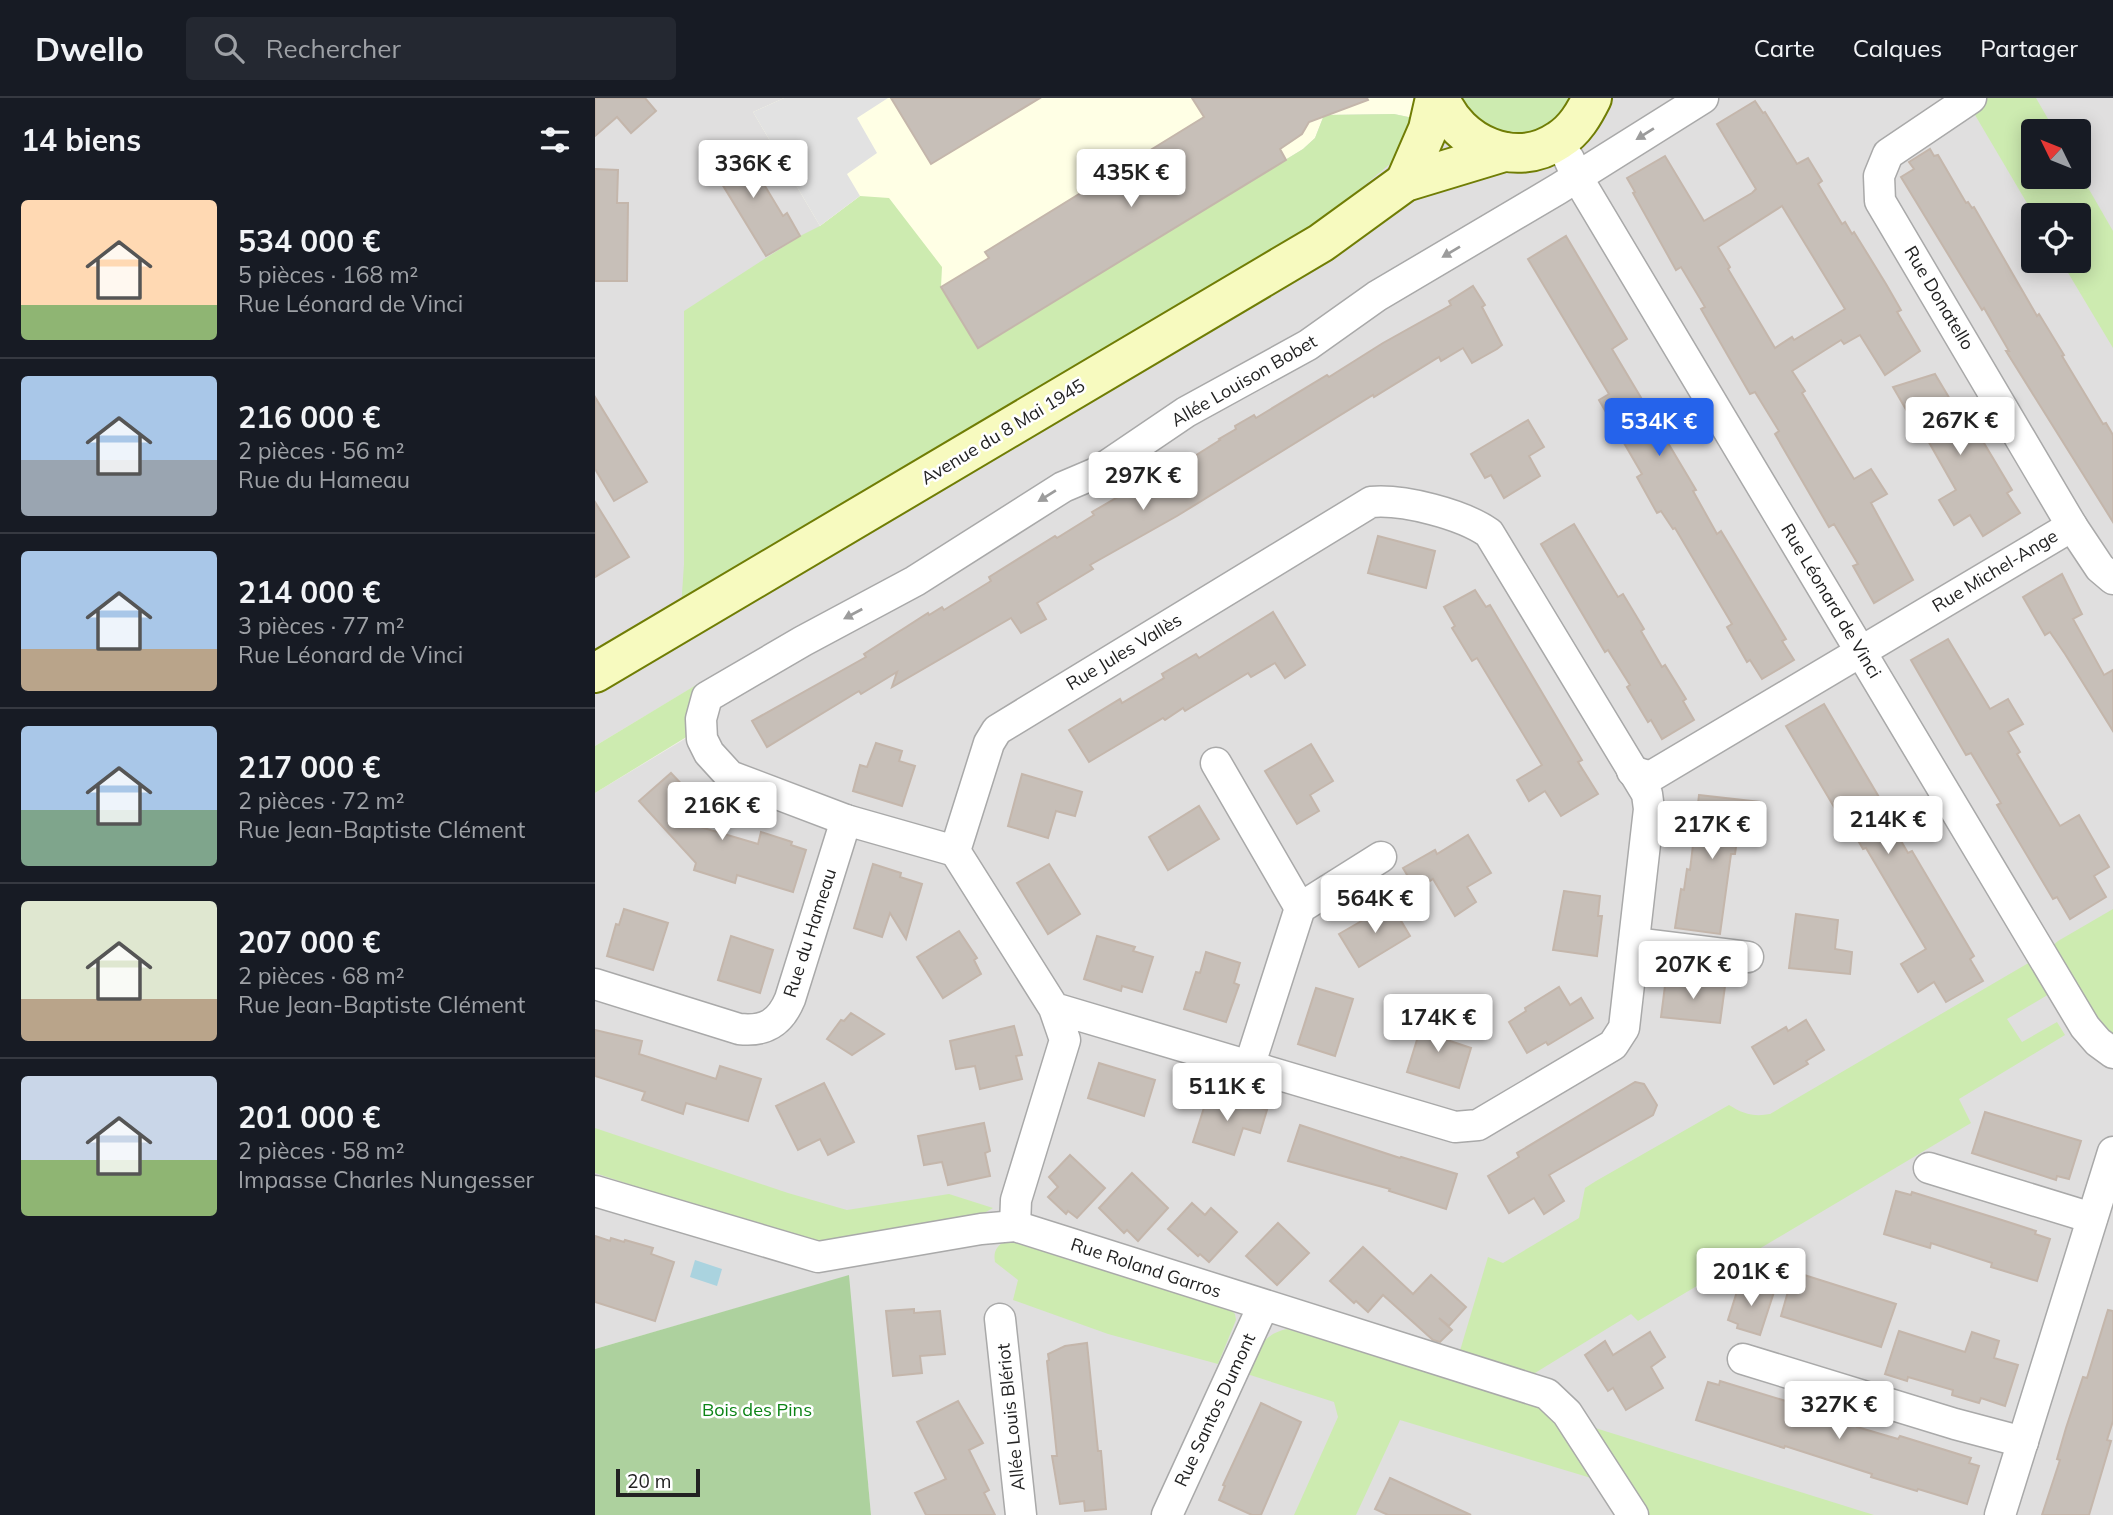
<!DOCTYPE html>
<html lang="fr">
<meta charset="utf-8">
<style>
body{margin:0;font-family:Mulish,sans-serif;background:#242831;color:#f1f3f6;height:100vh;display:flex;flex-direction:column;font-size:26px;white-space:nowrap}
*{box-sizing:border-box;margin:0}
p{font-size:23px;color:#9ea1a6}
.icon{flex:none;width:38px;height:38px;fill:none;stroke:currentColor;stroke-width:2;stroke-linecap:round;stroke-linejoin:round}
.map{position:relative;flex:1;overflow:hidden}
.side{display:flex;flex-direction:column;background:#171b24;width:595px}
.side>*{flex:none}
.needle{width:46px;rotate:313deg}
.fabs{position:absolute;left:1426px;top:21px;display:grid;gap:14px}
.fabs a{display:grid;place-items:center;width:70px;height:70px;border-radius:7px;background:#171b24;box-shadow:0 4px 18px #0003;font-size:35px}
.scale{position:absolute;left:21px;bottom:18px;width:84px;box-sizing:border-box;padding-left:7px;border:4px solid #222;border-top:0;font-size:19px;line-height:24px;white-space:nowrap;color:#222;-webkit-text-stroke:5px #fff;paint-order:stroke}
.price{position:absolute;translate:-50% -60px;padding:0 16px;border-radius:7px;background:#fff;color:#222;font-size:23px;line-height:46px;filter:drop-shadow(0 2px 4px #0008)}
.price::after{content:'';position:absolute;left:50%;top:42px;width:21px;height:16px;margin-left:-10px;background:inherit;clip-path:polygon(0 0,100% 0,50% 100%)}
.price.on{background:#2563eb;color:#fff}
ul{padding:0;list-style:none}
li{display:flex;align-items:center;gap:21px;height:175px;padding:0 21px}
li+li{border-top:2px solid #363941}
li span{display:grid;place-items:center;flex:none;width:196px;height:140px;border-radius:7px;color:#555}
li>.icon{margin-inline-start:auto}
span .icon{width:84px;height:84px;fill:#fffc;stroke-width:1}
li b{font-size:30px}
h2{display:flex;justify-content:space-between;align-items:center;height:84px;padding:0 21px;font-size:30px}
header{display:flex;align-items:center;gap:42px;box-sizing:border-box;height:98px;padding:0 35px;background:#171b24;border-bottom:2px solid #363941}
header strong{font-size:33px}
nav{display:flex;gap:38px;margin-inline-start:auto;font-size:24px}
.search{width:490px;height:63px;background:#242831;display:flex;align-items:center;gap:18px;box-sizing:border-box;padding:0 24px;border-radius:7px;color:#9ea1a6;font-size:26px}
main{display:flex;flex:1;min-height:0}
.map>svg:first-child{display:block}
</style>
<header>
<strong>Dwello</strong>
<div class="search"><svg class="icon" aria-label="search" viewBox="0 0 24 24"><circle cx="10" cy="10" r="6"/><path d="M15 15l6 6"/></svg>Rechercher</div>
<nav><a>Carte</a><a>Calques</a><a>Partager</a></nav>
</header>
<main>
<section class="side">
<h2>14 biens<svg class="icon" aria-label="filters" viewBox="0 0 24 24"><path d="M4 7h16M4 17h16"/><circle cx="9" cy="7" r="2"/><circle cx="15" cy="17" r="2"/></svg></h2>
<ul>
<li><span style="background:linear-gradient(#ffd9b3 75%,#8fb573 0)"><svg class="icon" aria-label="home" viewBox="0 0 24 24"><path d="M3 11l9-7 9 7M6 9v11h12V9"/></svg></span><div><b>534 000 €</b><p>5 pièces · 168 m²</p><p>Rue Léonard de Vinci</p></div></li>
<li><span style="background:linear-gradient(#a9c7e8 60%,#9aa5b1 0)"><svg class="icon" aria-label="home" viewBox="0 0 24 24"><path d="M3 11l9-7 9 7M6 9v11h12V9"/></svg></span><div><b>216 000 €</b><p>2 pièces · 56 m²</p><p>Rue du Hameau</p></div></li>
<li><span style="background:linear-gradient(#a9c7e8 70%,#b9a48a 0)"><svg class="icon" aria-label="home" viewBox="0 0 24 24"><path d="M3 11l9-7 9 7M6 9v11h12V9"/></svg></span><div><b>214 000 €</b><p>3 pièces · 77 m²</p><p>Rue Léonard de Vinci</p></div></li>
<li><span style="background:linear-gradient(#a9c7e8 60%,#7fa58c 0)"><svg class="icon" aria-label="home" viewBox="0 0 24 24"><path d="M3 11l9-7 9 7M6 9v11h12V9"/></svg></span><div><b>217 000 €</b><p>2 pièces · 72 m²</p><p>Rue Jean-Baptiste Clément</p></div></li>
<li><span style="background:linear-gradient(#dfe7d0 70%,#b9a48a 0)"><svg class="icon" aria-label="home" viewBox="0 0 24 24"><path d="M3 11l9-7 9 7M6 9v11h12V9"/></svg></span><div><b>207 000 €</b><p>2 pièces · 68 m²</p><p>Rue Jean-Baptiste Clément</p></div></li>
<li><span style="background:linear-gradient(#c9d6e8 60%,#8fb573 0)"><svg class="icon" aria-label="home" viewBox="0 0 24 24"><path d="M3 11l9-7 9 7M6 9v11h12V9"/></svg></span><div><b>201 000 €</b><p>2 pièces · 58 m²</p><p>Impasse Charles Nungesser</p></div></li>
</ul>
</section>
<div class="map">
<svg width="1518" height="1417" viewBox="0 0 1518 1417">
<rect width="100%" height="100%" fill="#f2efe9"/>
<path fill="#e0dfdf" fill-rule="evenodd" d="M0,0H1518V1417H276L253,1178L0,1251V695L93,639L105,585L0,648ZM1438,33H1484V79H1438ZM1438,117H1484V163H1438Z"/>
<path fill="#ffffe5" d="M189,0H825L823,21L799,16L729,17L720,40L708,51L383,250L225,128L158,14Z"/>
<g fill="#cdebb0">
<path d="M865,0H978C973,7 967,17 961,22C939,41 904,40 882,22C875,17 870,7 865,0Z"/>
<path d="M1370,0H1441L1460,33H1438V79H1484V74L1518,133V250L1466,163H1484V117H1439Z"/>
<path d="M799,16L823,21L802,60L709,138L86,510L89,466V213L205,138L225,128L265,98L294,100L347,169L346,189L384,250L708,51L720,40L729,17Z"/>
<path d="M106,584L93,638L0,695V648Z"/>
<path d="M1518,811V955L1466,889L1412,921L1427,944L1462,924L1470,937L1364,1001L1376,1025L1043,1223L1036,1216L940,1275L952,1296L861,1266L893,1159L908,1165L984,1120L990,1090L1001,1083L1134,1007C1148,1016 1159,1019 1175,1016L1447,857L1463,843Z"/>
<path d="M0,1030L193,1095L252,1112L354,1096L398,1110L382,1119L226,1144L193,1139L0,1075Z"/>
<path d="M411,1142L434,1146L633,1209L640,1216L641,1222L623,1266L513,1236L418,1202L423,1182L400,1164C398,1153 402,1148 411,1142Z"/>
<path d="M692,1231L946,1308L956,1318L996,1380L805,1322L761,1417H699L743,1319L739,1304L652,1276C663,1253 665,1237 692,1231Z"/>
<path d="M997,1329L1279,1417H1052Z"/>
</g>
<path fill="#add19e" d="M254,1177L276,1417H0V1251Z"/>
<path fill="#e2e2e2" d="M189,0H293L262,20L282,55L252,76L265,98L225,128L158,14Z"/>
<path fill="#aad3df" d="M100,1162L127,1171L122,1188L95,1179Z"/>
<g fill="#c7bfb8" stroke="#c4b6ab" stroke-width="2" fill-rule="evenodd">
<path d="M0,0H50L61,13L36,35L22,19L0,38Z"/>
<path d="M296,0H445L336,66Z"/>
<path d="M597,0H772L773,2L714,24L707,36L685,51L691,62L383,250L346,189L394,160L390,154L609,19Z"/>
<path d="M1160,3L1168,15L1170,14L1202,66L1213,60L1227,83L1223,86L1247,126L1250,124L1257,136L1259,134L1291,186L1306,212L1302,214L1325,253L1290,277L1265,237L1249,246L1246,242L1197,273L1210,293L1207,295L1259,381L1276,371L1292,396L1276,405L1318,482L1279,505L1258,468L1263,466L1239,426L1234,429L1180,336L1184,333L1160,294L1155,296L1106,211L1110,209L1086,169L1081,172L1038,95L1040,94L1032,80L1070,58L1109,123L1157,95L1161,91L1122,26ZM1187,108L1250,211L1199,242L1197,239L1180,250L1133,171L1135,169L1123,149Z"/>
<path d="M144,45L188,118L192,115L205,138L171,158L113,63Z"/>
<path d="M1335,51L1339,58L1343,57L1371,105L1373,104L1377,110L1379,109L1442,218L1444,216L1469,257L1467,258L1508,326L1511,325L1518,337V424L1411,253H1414L1389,210L1387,212L1306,79L1319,71L1314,64Z"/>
<path d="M0,71L23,72L22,105H33L32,183H0Z"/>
<path d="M971,138L1032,241L1017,251L1101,392L1098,393L1122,436L1126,433L1191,541L1187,543L1199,562L1167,581L1155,562L1152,564L1132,529L1137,526L1080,430L1078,431L1066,413L1062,415L1042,379L1047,376L1004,302L1014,296L933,161Z"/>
<path d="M878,188L890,207L887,209L907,247L902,251L877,265L868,250L846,263L844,259L779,299L778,297L582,418L495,467L498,471L442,505L451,521L426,535L416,520L297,589L302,574L266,596L264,593L172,649L157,623L271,559L269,556L333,515L334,517L347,509L349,512L396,483L394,479L460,438L462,440L499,417L497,414L535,392L538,398L580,373L579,371L625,342L624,341L641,331L640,328L659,317L661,320L732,277L734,279L788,245L856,207L854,203Z"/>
<path d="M1340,276L1368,323L1374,320L1417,392L1412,395L1425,415L1388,438L1375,417L1359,427L1344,402L1361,392L1319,318L1316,320L1298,289Z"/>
<path d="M0,299L52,384L19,403L0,371Z"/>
<path d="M933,322L949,349L934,358L945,378L909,400L896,377L890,380L876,356Z"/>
<path d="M0,404L34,459L0,479Z"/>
<path d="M979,426L1023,499L1028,496L1049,531L1046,533L1067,569L1070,567L1091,601L1088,603L1099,622L1067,641L1056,622L1053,624L1032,589L1035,587L1013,552L1010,554L946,446Z"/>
<path d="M783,438L840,453L831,490L773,475Z"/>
<path d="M1467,476L1487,516L1478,521L1509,577L1518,572V633L1470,556L1455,534L1450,537L1428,499Z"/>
<path d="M880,492L891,509L895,507L987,662L983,664L1003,696L966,718L950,693L934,703L922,682L947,667L882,560L877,563L857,530L860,528L849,509Z"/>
<path d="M678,514L710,567L690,580L680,565L656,579L653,575L590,613L588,610L570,622L568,620L494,664L474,632L525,601L527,605L569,580L567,576L601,556L604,560Z"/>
<path d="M1353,541L1395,611L1413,601L1428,626L1413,634L1425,654L1422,656L1465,728L1484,717L1514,769L1499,778L1511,799L1475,821L1462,799L1458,801L1402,707L1406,705L1376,655L1371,657L1316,562Z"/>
<path d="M1229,606L1291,711L1288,712L1313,755L1317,753L1379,858L1375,861L1388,883L1351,904L1339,884L1323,894L1306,866L1331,851L1271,750L1268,751L1257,732L1254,734L1191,628Z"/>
<path d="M281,645L307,653L304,663L320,668L307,708L258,693L265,667L272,669Z"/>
<path d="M716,646L738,683L715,697L724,713L702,726L670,673Z"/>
<path d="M76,675L110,711L95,726L163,746L166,734L197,744L196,747L211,752L198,794L142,777L140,785L99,772L101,765L44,703Z"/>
<path d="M427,676L487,694L480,718L461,713L453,740L413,728Z"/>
<path d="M1104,697L1165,704L1162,729L1144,727L1140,756H1136L1125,836L1080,830L1086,791L1089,792L1092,771L1095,772Z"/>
<path d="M604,708L624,741L573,772L554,739Z"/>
<path d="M873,737L896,775L872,789L881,804L860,818L838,781L821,792L808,770L840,752L842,756Z"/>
<path d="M278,766L306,775L305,779L327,786L311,841L295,815L287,839L259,830Z"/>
<path d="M454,766L485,816L453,836L422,785Z"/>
<path d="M969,793L1005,798L1003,818H1007L1002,858L958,852Z"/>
<path d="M796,806L815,838L764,869L744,836Z"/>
<path d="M29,811L73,825L58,872L12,858L21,826L24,827Z"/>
<path d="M1201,816L1243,822L1240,851L1257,854L1255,876L1194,870Z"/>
<path d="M364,833L382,860L379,862L386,876L348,900L322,859Z"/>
<path d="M136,838L178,852L165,895L123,882Z"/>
<path d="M502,838L540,849L538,853L558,859L547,894L527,888L526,893L489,881Z"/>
<path d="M611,854L645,865L639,885L644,887L631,924L589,911L601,874L605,875Z"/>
<path d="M1071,880L1130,888L1125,925L1066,919Z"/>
<path d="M964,889L975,907L986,900L998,920L953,947L951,944L932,955L914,924L931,913L930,910Z"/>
<path d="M721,890L758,901L740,958L703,946Z"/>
<path d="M256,915L289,936L257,957L232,941L246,922L249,923Z"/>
<path d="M830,916L854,923L849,941L876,950L864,990L812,974Z"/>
<path d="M1211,922L1229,952L1211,963L1213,966L1179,986L1157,949L1191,929L1193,933Z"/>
<path d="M419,928L427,957L421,958L427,981L385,991L380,968L361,971L355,943Z"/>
<path d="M0,932L47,943L44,956L121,981L125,968L166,981L153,1023L91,1005L88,1016L47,1002L50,994L0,978Z"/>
<path d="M504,965L560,982L549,1018L493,1000Z"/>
<path d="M1040,984L1049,986L1062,1007L1058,1017L954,1077L969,1103L949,1116L939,1100L914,1115L893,1078L924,1059L922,1055Z"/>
<path d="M229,985L259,1044L233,1057L225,1041L203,1052L181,1008Z"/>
<path d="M614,994L672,1012L665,1035L648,1030L639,1057L598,1044Z"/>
<path d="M1390,1014L1486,1043L1474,1081L1462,1078L1461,1082L1377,1055Z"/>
<path d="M389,1025L395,1053L390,1055L395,1078L353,1087L347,1064L329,1067L323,1038Z"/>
<path d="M705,1027L805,1060L806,1059L862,1076L851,1111L794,1093L795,1091L693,1063Z"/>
<path d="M475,1057L510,1090L482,1120L473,1113L471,1116L453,1099L463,1089L454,1079Z"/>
<path d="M537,1075L573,1110L543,1143L532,1132L529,1135L504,1110Z"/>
<path d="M1301,1093L1316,1097L1317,1094L1410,1123L1441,1133L1440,1136L1455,1141L1442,1183L1396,1169L1397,1165L1336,1145L1335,1150L1289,1136Z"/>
<path d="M597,1105L610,1117L616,1110L642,1134L614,1164L605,1156L603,1158L573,1131Z"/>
<path d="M683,1125L714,1155L682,1187L651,1158Z"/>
<path d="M0,1138L15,1143L16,1140L29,1144L30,1142L58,1150L56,1156L79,1164L60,1223L0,1204Z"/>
<path d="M768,1149L818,1196L836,1177L871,1209L854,1228L844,1220L857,1232L845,1244L838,1242L788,1197L773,1214L761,1203L759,1205L735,1183Z"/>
<path d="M1206,1176L1301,1206L1286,1249L1186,1218L1196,1183L1203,1185Z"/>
<path d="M1145,1184L1179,1194L1165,1237L1142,1230L1143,1226L1133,1222Z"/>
<path d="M319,1211V1215L345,1213L350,1256L325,1258L327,1275L298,1278L291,1213Z"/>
<path d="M1513,1212L1518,1213V1323L1512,1342L1516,1343L1494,1417H1447L1465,1362L1462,1361L1471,1330L1488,1279L1492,1280Z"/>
<path d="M1304,1233L1370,1254L1377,1234L1404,1243L1399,1260L1423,1267L1410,1308L1386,1300L1384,1305L1357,1297L1358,1292L1313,1279L1312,1283L1290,1276Z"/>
<path d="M1055,1234L1070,1259L1056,1269L1068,1290L1031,1312L1018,1290L1013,1293L990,1257L1010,1243L1018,1257Z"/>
<path d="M492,1245L503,1353H506L511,1411L490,1413L489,1403L465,1406L457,1358H462L452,1263L454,1262L453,1256L470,1248Z"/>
<path d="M1125,1283L1263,1325L1262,1329L1303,1341L1305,1338L1376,1360L1374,1365L1384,1368L1372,1406L1323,1391L1322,1393L1276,1379L1277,1376L1190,1348L1189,1350L1101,1322L1113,1284L1124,1287Z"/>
<path d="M363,1303L388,1345L374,1352L394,1392L389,1395L400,1417H331L320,1395L351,1381L322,1324Z"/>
<path d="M666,1305L706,1324L666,1417H657L624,1402L630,1388L628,1387Z"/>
<path d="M795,1380L876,1417H793L780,1411Z"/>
</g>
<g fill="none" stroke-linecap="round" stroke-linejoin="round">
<g stroke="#a9a9a9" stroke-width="33">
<g id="minor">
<path d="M1376,0L1293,56L1284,78L1285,103L1477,428L1505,470L1518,481"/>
<path d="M974,61L982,79L1490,929L1503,944L1518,955"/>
<path d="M621,665L705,810"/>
<path d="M1037,673L1053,678L1060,676L1477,428"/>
<path d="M360,753L251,722L135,678L114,655L107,641L106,621L112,599L208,543L320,483L468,389L501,375L591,314L713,247L782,198L963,91L1108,0"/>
<path d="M1039,845L1153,859"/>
<path d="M0,886L144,931C170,934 185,925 195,901L251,722"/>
<path d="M654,969L705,810L786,759"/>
<path d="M1334,1070L1497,1120"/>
<path d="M0,1093L223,1159L386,1131L420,1128L952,1296L972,1315L1038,1417"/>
<path d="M420,1128L421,1102L470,942L459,910L360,753L394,645L402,632L776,404C808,401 867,416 894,435L1052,696L1054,711L1029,930L1018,947L883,1027L860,1029L459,910"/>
<path d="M405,1221L426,1417"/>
<path d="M1148,1261L1360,1326L1428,1344"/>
<path d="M572,1417L668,1208"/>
<path d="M1405,1417L1518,1054"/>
</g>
</g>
<g stroke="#707d05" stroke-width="42">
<g id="secondary">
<path d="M845,0C863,46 920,72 964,42C980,32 989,16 997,0"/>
<path d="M810,84L833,31L840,0"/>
<path d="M0,575L726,145L810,84L909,54"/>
</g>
</g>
<use href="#minor" stroke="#fff" stroke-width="30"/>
<use href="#secondary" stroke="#f7fabf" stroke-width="38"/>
</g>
<defs><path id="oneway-solid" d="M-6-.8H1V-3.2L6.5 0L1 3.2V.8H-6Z" transform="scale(1.75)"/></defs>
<g fill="#9c9c9c">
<use href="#oneway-solid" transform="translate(1050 36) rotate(148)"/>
<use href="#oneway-solid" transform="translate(856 154) rotate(149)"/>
<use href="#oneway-solid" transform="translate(452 398) rotate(148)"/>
<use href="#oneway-solid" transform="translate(258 516) rotate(152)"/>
</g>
<g text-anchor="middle" stroke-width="5" stroke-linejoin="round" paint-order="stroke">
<g font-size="18" fill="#222" stroke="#fff">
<text transform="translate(1344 200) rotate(59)" y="6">Rue Donatello</text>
<text transform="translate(649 283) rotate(-30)" y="6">Allée Louison Bobet</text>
<text transform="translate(408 334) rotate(-31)" y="6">Avenue du 8 Mai 1945</text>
<text transform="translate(1400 473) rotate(-31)" y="6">Rue Michel-Ange</text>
<text transform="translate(1236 503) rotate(59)" y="6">Rue Léonard de Vinci</text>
<text transform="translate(529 554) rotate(-31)" y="6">Rue Jules Vallès</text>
<text transform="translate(215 835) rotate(-72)" y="6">Rue du Hameau</text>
<text transform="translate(551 1170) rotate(18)" y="6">Rue Roland Garros</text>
<text transform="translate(620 1312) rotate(-65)" y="6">Rue Santos Dumont</text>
<text transform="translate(416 1319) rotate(-96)" y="6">Allée Louis Blériot</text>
</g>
<g font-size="18" fill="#0c8416" stroke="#fff">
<text x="162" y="1318">Bois des Pins</text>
</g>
</g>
</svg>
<div class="fabs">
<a><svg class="needle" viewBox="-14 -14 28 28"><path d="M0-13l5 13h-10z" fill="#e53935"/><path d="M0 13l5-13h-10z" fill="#9ea1a6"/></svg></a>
<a><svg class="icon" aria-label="locate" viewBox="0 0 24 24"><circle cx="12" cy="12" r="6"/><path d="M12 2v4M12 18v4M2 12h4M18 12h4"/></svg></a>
</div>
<div class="scale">20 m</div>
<b class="price" style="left:158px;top:102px">336K €</b>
<b class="price" style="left:536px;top:111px">435K €</b>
<b class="price" style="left:1365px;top:359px">267K €</b>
<b class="price on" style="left:1064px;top:360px">534K €</b>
<b class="price" style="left:548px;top:414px">297K €</b>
<b class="price" style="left:127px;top:744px">216K €</b>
<b class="price" style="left:1293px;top:758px">214K €</b>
<b class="price" style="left:1117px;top:763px">217K €</b>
<b class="price" style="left:780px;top:837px">564K €</b>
<b class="price" style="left:1098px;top:903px">207K €</b>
<b class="price" style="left:843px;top:956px">174K €</b>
<b class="price" style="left:632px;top:1025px">511K €</b>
<b class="price" style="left:1156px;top:1210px">201K €</b>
<b class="price" style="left:1244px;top:1343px">327K €</b>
</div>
</main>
